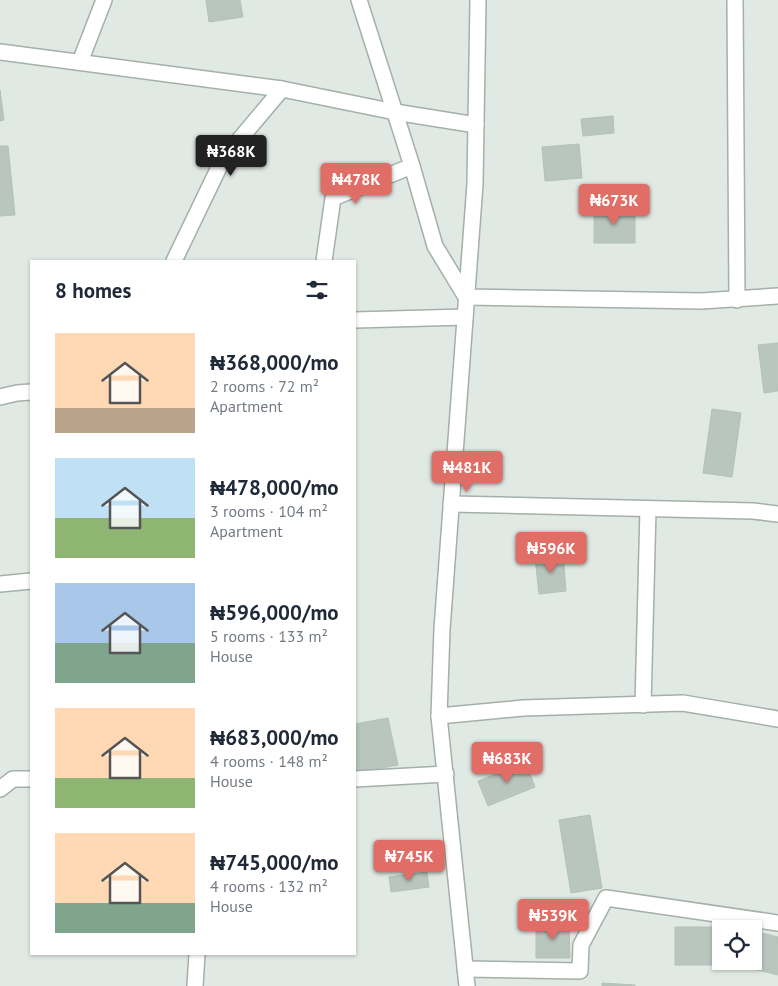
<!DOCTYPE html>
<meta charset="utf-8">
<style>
body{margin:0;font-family:"PT Sans",sans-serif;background:#f6f6f7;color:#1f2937;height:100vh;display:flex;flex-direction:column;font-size:19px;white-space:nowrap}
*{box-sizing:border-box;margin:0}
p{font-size:16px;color:#747a83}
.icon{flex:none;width:28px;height:28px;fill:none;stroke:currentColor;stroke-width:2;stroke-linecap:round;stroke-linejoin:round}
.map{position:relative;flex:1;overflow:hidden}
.drawer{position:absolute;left:30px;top:260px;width:326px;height:695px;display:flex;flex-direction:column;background:#fff;border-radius:0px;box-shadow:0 1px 4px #0004}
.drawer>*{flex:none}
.controls{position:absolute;left:712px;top:920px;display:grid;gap:10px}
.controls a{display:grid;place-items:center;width:50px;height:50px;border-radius:0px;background:#fff;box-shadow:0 1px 4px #0004;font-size:25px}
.price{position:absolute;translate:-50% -42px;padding:0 11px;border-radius:5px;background:#e06e66;color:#fff;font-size:16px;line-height:32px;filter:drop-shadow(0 1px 2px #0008)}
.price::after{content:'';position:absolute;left:50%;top:30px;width:15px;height:11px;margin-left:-8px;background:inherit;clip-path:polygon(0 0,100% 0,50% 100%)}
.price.on{background:#222;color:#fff}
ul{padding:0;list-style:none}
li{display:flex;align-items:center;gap:15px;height:125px;padding:0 25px}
li span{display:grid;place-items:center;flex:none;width:140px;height:100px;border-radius:0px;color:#555}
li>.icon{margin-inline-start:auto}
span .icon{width:60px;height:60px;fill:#fffc;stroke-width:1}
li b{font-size:21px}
h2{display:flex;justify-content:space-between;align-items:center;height:60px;padding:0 25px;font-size:21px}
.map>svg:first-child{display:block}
</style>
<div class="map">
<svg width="778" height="986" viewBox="0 0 778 986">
<rect width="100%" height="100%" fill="#e0e9e3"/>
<g fill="#b8c6be" stroke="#b3c1b9">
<path d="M206,0H240L243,17L209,22Z"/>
<path d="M0,90L4,120L0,121Z"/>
<path d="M613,116L614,133L583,136L581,119Z"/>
<path d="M579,144L582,178L545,181L542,147Z"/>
<path d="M0,146H8L15,215L0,216Z"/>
<rect x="594" y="209" width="41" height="34"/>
<path d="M778,343V391L764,393L758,345Z"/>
<path d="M712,409L741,413L732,477L703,473Z"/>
<path d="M563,554L566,591L539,594L535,557Z"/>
<path d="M388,718L398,765L355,773V724Z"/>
<path d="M526,763L535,787L488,806L478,781Z"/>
<path d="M590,815L602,888L571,893L559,820Z"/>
<path d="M427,872L429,887L391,892L389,877Z"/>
<path d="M569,923L570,958H536V924Z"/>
<path d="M675,927H716L715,965H675Z"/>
<path d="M762,933L778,937V975L754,969Z"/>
<path d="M602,983L635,985V986H602Z"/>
</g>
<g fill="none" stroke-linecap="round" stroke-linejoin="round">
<g stroke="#a4b0a9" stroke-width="18">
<g id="minor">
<path d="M359,0L412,166L435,246L466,297L701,301L778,296"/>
<path d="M735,0L737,300"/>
<path d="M0,52L282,89L395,112L476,125"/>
<path d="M80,62L104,0"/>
<path d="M174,261L223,159L282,89"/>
<path d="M324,261L333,198L412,166"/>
<path d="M355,320L465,317"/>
<path d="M0,397L17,393L31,392"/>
<path d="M451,504L753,511L778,514"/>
<path d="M0,584L31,581"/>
<path d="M643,705L648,509"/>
<path d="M439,716L523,708L683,703L778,719"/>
<path d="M355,779L446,774"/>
<path d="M0,789L13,779H31"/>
<path d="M465,969L580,971L581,945L606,898L778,923"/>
<path d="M195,986L197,954"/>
</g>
</g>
<g stroke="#a4b0a9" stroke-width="18">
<path id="tertiary" d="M467,986L439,716L442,629L475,184L478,0"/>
</g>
<use href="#minor" stroke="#fff" stroke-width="15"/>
<use href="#tertiary" stroke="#fff" stroke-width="15"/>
</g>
</svg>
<div class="controls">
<a><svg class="icon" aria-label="locate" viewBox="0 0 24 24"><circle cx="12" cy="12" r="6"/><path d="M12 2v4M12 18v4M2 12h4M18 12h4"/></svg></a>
</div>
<b class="price on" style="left:231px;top:177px">₦368K</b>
<b class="price" style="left:356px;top:205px">₦478K</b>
<b class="price" style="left:614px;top:226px">₦673K</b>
<b class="price" style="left:467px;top:493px">₦481K</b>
<b class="price" style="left:551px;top:574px">₦596K</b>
<b class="price" style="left:507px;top:784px">₦683K</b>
<b class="price" style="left:409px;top:882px">₦745K</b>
<b class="price" style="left:553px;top:941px">₦539K</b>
<section class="drawer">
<h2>8 homes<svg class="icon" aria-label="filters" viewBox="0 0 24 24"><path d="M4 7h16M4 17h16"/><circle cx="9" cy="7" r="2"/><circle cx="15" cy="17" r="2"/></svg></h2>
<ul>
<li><span style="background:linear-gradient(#ffd9b3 75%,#b9a48a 0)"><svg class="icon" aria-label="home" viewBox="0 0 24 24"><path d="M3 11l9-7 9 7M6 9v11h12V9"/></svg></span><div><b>₦368,000/mo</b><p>2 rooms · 72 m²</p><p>Apartment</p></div></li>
<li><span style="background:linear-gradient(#bfe0f5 60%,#8fb573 0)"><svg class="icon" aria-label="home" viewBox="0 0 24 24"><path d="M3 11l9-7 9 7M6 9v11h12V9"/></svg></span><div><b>₦478,000/mo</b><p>3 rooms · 104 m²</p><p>Apartment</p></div></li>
<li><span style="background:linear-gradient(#a9c7e8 60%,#7fa58c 0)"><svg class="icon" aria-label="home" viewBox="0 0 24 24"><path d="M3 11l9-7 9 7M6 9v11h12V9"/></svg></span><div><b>₦596,000/mo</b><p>5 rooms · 133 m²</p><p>House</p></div></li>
<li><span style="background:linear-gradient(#ffd9b3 70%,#8fb573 0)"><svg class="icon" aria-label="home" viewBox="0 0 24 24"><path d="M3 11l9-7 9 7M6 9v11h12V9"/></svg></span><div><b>₦683,000/mo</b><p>4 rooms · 148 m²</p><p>House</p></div></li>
<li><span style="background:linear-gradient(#ffd9b3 70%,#7fa58c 0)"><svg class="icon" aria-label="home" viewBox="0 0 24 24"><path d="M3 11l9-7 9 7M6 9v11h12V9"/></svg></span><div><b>₦745,000/mo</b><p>4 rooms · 132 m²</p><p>House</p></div></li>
</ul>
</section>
</div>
